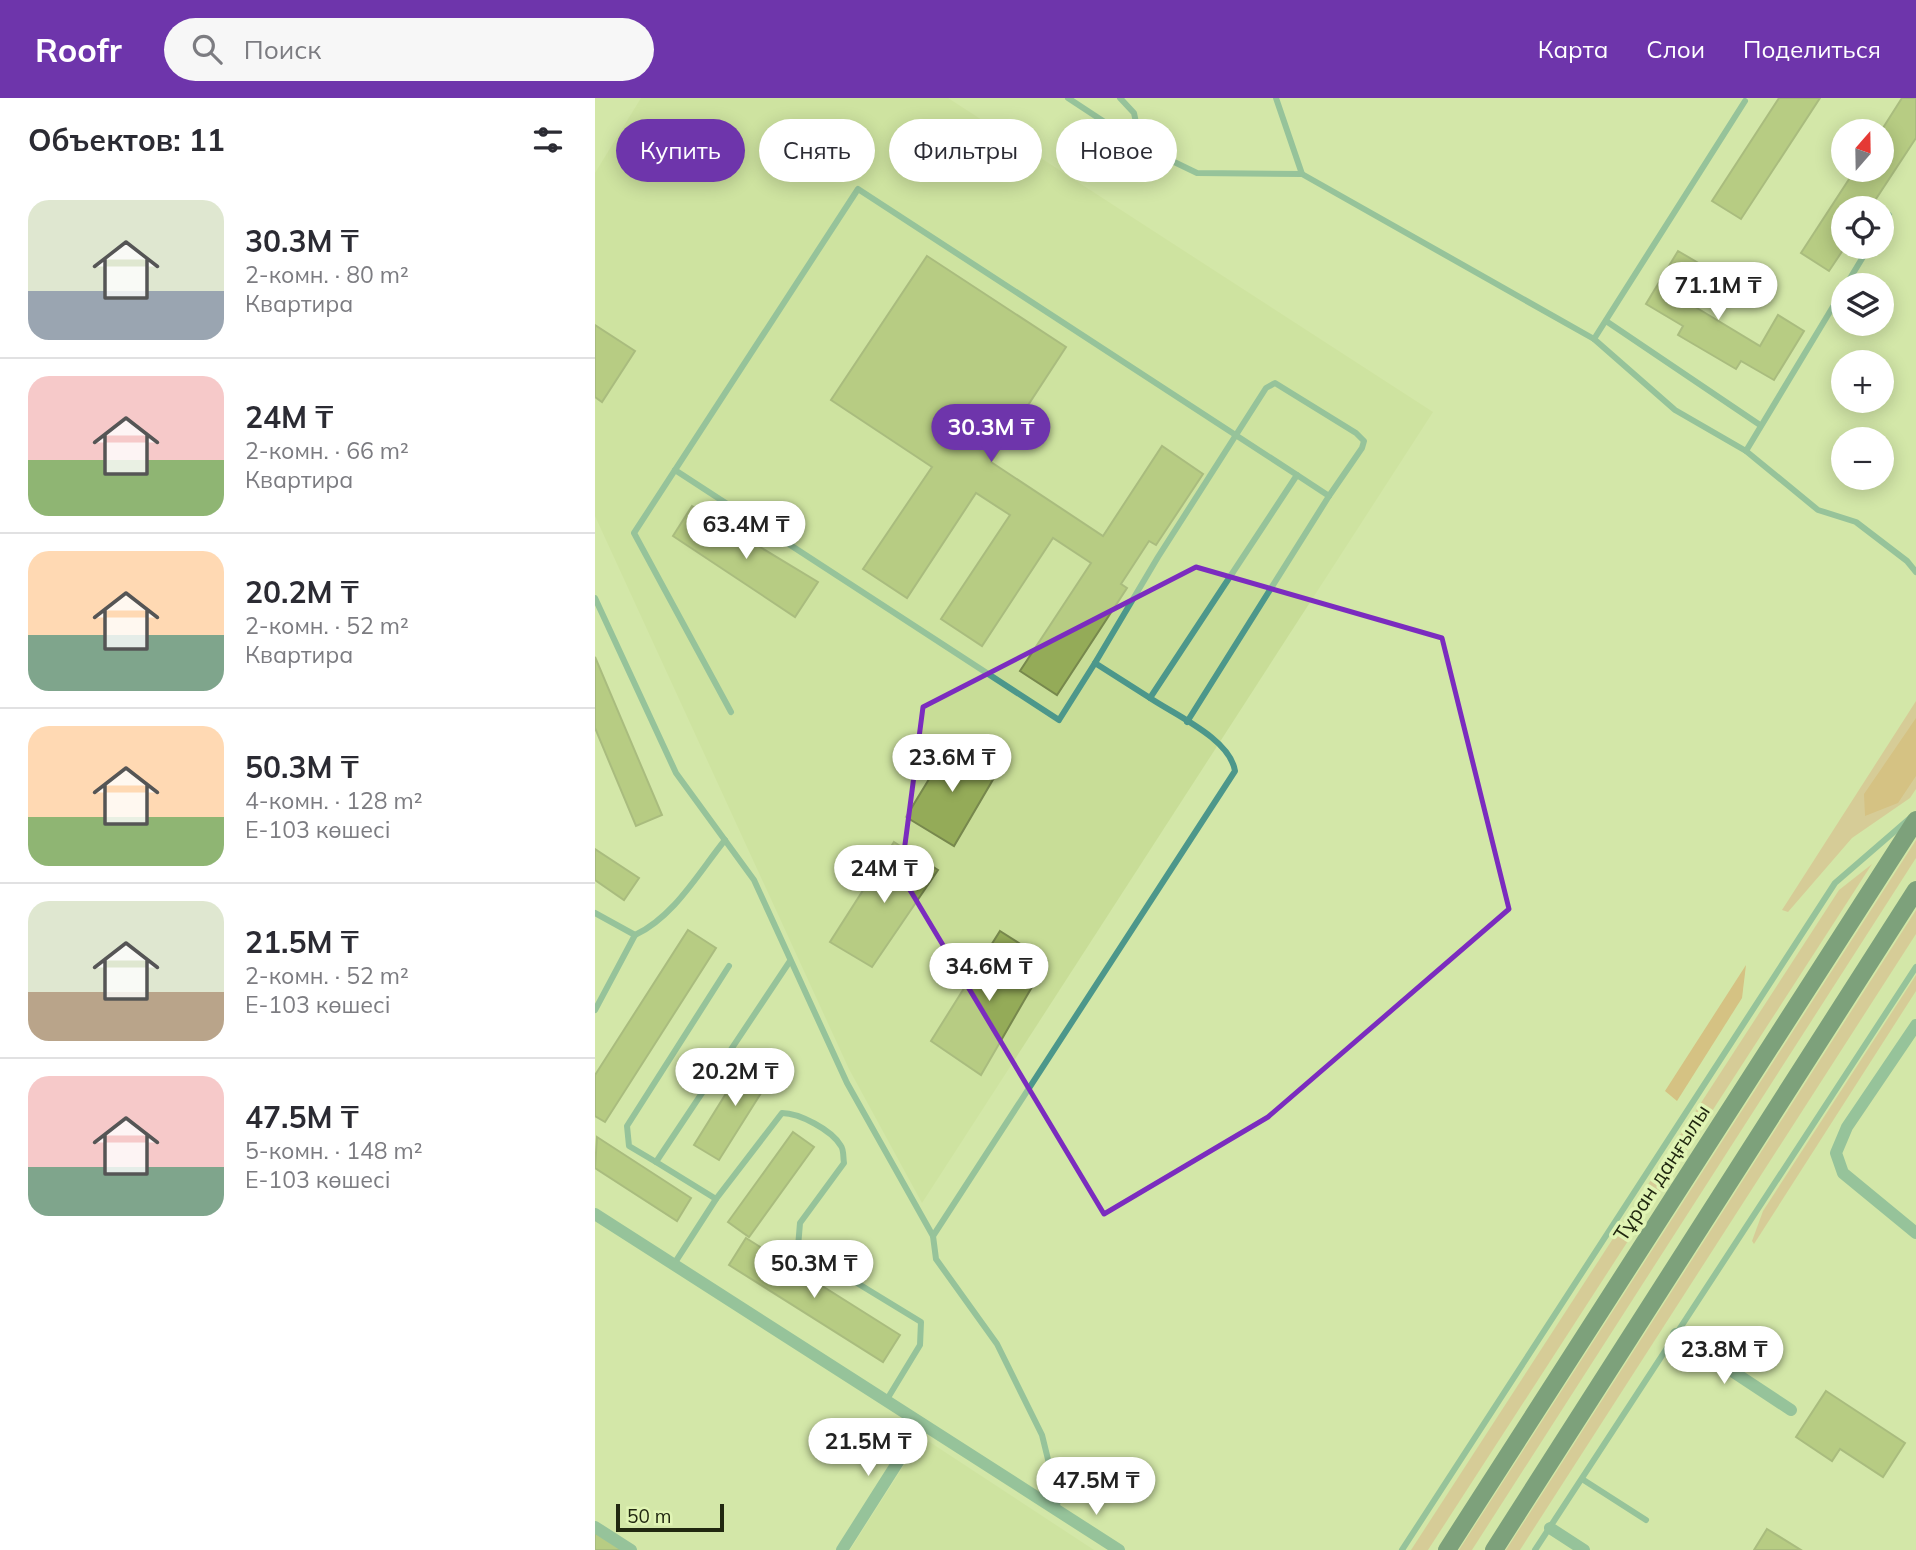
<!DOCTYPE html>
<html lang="ru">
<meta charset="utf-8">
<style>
body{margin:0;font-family:Mulish,sans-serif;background:#f7f7f7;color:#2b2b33;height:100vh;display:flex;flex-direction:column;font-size:26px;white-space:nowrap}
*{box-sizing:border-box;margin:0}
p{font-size:23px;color:#7c7c81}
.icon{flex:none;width:38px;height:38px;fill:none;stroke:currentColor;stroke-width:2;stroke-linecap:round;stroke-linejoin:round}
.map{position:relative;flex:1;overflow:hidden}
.side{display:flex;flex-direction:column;background:#fff;width:595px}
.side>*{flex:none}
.banner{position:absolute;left:21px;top:21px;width:665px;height:63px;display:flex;gap:14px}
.needle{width:46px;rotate:20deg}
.controls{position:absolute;left:1236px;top:21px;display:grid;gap:14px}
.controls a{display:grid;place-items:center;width:63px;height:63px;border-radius:50%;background:#fff;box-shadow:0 4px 18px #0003;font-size:35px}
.scale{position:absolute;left:21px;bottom:18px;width:108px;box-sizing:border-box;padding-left:7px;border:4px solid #212810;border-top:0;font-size:19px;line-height:24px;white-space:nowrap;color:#212810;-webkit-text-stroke:5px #e0f4b4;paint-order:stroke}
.price{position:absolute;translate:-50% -60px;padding:0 16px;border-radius:24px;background:#fff;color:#222;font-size:23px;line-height:46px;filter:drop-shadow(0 2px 4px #0008)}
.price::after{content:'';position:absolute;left:50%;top:42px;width:21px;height:16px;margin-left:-10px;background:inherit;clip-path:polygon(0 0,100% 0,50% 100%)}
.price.selected{background:#6e35ab;color:#fff}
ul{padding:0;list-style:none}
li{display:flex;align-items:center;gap:21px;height:175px;padding:0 28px}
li+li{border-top:2px solid #e1e1e2}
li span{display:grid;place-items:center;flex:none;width:196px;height:140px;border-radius:21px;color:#555}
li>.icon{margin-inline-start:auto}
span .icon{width:84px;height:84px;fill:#fffc;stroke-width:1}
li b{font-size:30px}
h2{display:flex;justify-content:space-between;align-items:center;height:84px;padding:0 28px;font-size:30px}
.pill{padding:0 24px;border-radius:32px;background:#fff;box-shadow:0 4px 18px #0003;font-size:24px;line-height:63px}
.pill.selected{background:#6e35ab;color:#fff}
header{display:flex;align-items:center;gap:42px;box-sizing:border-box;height:98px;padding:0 35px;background:#6e35ab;color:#fff}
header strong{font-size:33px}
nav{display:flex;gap:38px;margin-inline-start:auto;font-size:24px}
.search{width:490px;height:63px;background:#f7f7f7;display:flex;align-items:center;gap:18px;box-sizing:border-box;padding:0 24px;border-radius:38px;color:#7c7c81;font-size:26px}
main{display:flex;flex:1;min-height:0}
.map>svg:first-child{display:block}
</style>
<header>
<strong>Roofr</strong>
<div class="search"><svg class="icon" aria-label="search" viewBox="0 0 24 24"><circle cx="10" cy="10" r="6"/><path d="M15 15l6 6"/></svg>Поиск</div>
<nav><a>Карта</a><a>Слои</a><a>Поделиться</a></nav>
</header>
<main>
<section class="side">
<h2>Объектов: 11<svg class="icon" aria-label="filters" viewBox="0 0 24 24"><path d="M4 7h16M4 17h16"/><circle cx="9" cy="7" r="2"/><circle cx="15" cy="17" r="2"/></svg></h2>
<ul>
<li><span style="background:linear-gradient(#dfe7d0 65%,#9aa5b1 0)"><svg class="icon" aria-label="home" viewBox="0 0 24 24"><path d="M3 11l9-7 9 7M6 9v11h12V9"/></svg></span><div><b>30.3M ₸</b><p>2-комн. · 80 m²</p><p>Квартира</p></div></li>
<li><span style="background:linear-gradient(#f6c9c9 60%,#8fb573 0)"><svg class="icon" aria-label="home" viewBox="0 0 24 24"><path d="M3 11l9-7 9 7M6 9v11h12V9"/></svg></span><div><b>24M ₸</b><p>2-комн. · 66 m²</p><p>Квартира</p></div></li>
<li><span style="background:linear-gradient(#ffd9b3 60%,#7fa58c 0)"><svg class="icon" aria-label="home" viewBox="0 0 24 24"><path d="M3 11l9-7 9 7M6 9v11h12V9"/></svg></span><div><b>20.2M ₸</b><p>2-комн. · 52 m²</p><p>Квартира</p></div></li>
<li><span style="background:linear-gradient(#ffd9b3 65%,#8fb573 0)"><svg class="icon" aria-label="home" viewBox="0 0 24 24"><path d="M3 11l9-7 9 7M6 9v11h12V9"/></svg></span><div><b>50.3M ₸</b><p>4-комн. · 128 m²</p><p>Е-103 көшесі</p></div></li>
<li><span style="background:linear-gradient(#dfe7d0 65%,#b9a48a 0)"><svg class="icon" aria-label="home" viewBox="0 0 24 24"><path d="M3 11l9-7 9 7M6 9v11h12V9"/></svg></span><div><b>21.5M ₸</b><p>2-комн. · 52 m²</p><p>Е-103 көшесі</p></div></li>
<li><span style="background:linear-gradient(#f6c9c9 65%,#7fa58c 0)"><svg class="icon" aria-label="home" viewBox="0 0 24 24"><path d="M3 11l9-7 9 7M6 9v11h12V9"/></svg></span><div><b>47.5M ₸</b><p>5-комн. · 148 m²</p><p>Е-103 көшесі</p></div></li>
</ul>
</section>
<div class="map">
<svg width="1321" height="1452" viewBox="0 0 1321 1452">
<rect width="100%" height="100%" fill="#d3e7a8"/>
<g fill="#c8dd97">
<path d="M46,0H353L838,314L327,1105L254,971L0,418V75Z"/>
<path d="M327,1339L499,1452H255Z"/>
</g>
<g fill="#daac84">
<path d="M1321,603V691L1315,700L1257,740L1193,814L1187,812Z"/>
<path d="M1321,742V760L877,1452H864Z"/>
<path d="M1277,766L833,1452H816L1244,792Z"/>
<path d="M1321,812V836L925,1452H911Z"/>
<path d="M1321,877V893L1159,1146L1157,1143L1168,1113Z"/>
</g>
<g fill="#d79457">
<path d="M1321,620V678L1303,705L1270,718L1269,696Z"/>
<path d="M1151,867L1147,900L1082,1003L1070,993Z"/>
</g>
<g fill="#94ab58" stroke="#77884d" stroke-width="2">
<path d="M1184,0H1225L1146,121L1117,103Z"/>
<path d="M1307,0H1321V40L1275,110H1248L1250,149L1234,173L1206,155L1260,72H1286V33Z"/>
<path d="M1083,153L1117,173L1097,207L1165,248L1183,217L1209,233L1179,282L1146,263L1141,271L1083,237L1088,228L1051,206Z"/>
<path d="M332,158L471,249L396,364L508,438L567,348L608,376L561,447L554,443L526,486L532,490L462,597L425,573L496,465L458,440L387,548L346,521L415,417L381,395L312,500L268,471L337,369L236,302Z"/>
<path d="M0,227L40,253L7,304L0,299Z"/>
<path d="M97,408L223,484L200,519L78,438Z"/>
<path d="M0,559L67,717L41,728L0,630Z"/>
<path d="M356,645L403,673L359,748L311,719Z"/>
<path d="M299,744L343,772L277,869L235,844Z"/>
<path d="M0,751L44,780L29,802L0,782Z"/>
<path d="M93,832L121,850L10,1024L0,1018V977Z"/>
<path d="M405,833L452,863L386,977L336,943Z"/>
<path d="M155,957L180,973L124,1062L99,1047Z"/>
<path d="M198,1034L219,1049L154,1139L133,1124Z"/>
<path d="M2,1039L96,1100L82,1123L0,1070Z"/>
<path d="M151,1140L305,1237L288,1264L134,1167Z"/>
<path d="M1231,1293L1310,1345L1288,1379L1245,1351L1237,1363L1201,1339Z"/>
<path d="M1172,1431L1206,1452H1159Z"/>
<path d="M0,1434L29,1452H0Z"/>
</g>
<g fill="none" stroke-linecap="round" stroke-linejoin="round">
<g stroke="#4c978b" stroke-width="6">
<path d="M473,0L546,48L602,75L707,76L999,241L1080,312L1151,353L1223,412L1261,424L1312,463L1321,474"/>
<path d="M525,0L539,15L546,48"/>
<path d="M681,0L707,76"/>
<path d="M1286,129L1294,117"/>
<path d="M1251,187L1274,149"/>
<path d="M1011,223L1165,327"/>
<path d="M999,241L1150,3"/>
<path d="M1151,353L1248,192"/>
<path d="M80,372L464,622L500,565L555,600"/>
<path d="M0,500L81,675L159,782L252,985L338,1138"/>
<path d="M500,565L563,459L671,290L680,285L761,335L769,343L767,350L734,398"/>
<path d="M136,614L39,435L263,91L702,377L555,600C582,618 635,641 640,673L338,1138L341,1161L402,1246L447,1337L463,1402L461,1413"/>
<path d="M592,624L734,398L702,377"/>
<path d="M0,815L40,837C79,819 104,774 130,742"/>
<path d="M0,912L40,837"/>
<path d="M61,1064L34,1048L32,1028L134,868"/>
<path d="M121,1101L61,1064L195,863"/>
<path d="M79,1166L121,1101L187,1015C204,1015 237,1032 246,1048C249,1052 248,1060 249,1065L205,1125L203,1149L326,1224L325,1247L291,1303"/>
<path d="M987,1381L1051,1422"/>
<path d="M807,1452L1240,785L1314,721"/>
<path d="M940,1452L1321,869"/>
</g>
<g stroke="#4c978b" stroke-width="12">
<path d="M1321,927L1252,1029L1241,1055L1248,1075L1321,1135"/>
<path d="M0,1116L524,1452"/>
<path d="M1081,1236L1196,1312"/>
<path d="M0,1429L36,1452"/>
<path d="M955,1430L989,1452"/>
<path d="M247,1452L327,1326"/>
</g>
<g stroke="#164d45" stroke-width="18">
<path d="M852,1452L1321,722"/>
<path d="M899,1452L1321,792"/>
</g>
</g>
<path d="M0 0H1321V1452H0ZM601,469L847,540L914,811L673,1019L509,1116L306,777L328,609Z" fill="#d3e7a8" fill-opacity=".55" fill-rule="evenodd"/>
<path fill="none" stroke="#7b2cbf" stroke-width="5" stroke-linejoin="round" d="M601,469L847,540L914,811L673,1019L509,1116L306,777L328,609Z"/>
<g text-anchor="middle" stroke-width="7" stroke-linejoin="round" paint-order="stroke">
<g font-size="21" fill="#212810" stroke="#e0f4b4">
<text transform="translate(1067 1075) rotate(-57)" y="7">Тұран даңғылы</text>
</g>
</g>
</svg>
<div class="controls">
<a><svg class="needle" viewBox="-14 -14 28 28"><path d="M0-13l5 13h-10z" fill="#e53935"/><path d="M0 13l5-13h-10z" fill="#7c7c81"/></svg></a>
<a><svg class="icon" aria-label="locate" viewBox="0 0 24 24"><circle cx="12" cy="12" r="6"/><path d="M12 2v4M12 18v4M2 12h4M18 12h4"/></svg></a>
<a><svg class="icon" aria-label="layers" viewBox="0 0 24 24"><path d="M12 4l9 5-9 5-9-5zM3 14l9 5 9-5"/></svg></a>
<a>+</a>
<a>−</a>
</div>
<div class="scale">50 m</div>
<b class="price" style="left:1123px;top:224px">71.1M ₸</b>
<b class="price selected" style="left:396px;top:366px">30.3M ₸</b>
<b class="price" style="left:151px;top:463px">63.4M ₸</b>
<b class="price" style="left:357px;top:696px">23.6M ₸</b>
<b class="price" style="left:289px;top:807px">24M ₸</b>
<b class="price" style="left:394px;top:905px">34.6M ₸</b>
<b class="price" style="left:140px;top:1010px">20.2M ₸</b>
<b class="price" style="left:219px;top:1202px">50.3M ₸</b>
<b class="price" style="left:1129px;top:1288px">23.8M ₸</b>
<b class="price" style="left:273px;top:1380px">21.5M ₸</b>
<b class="price" style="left:501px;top:1419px">47.5M ₸</b>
<div class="banner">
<a class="pill selected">Купить</a>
<a class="pill">Снять</a>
<a class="pill">Фильтры</a>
<a class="pill">Новое</a>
</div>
</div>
</main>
